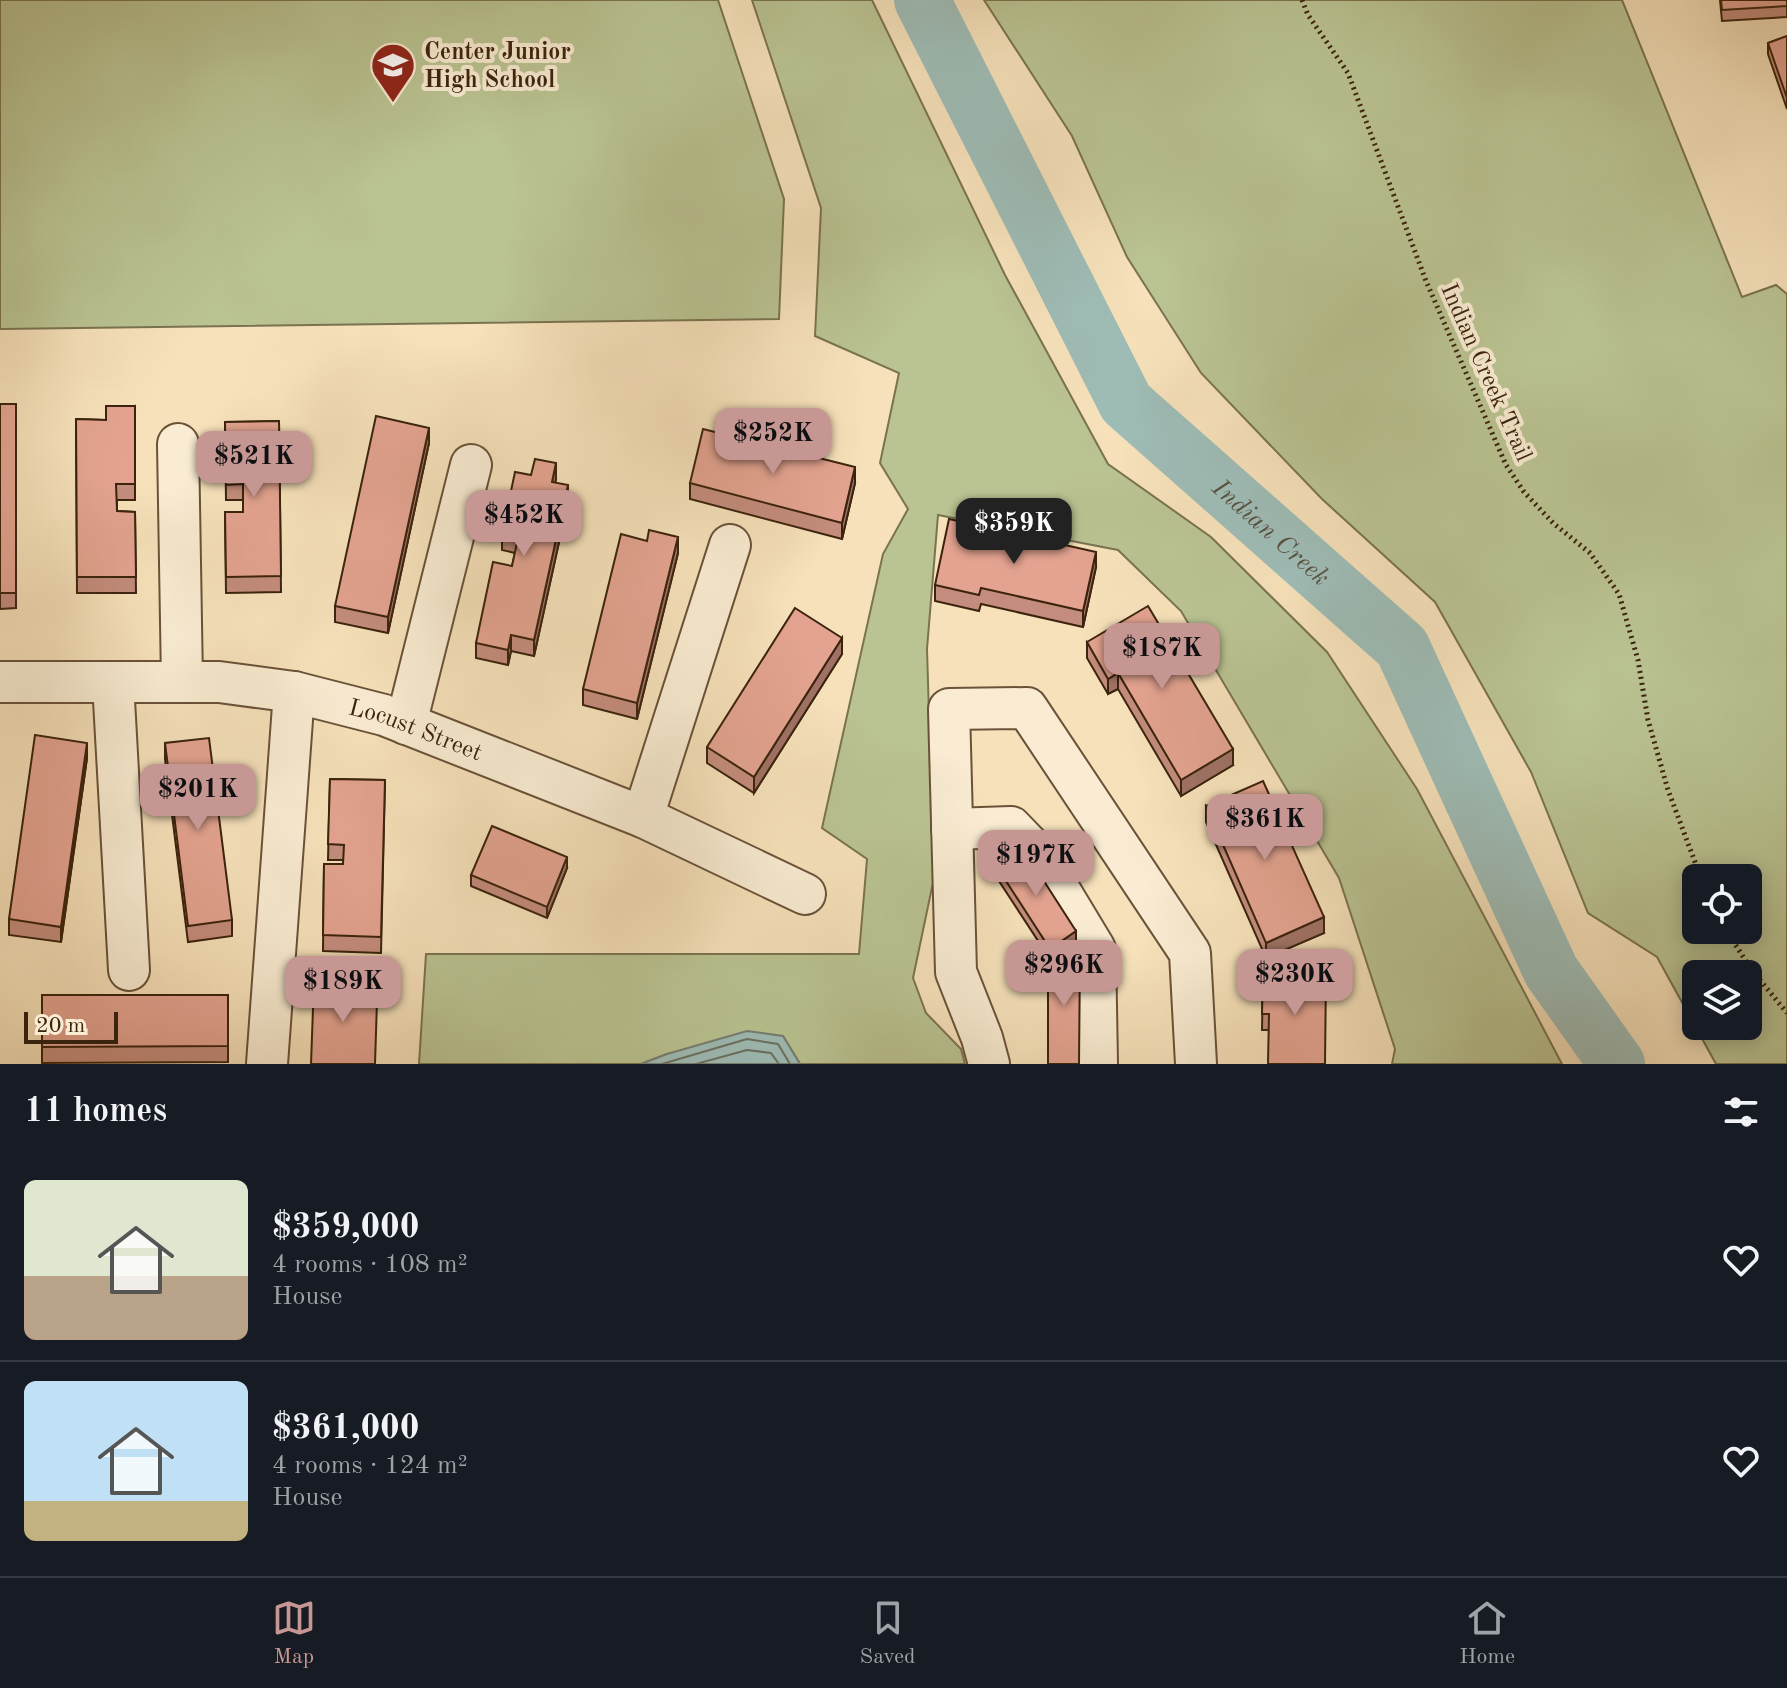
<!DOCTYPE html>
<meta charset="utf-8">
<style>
body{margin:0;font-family:"Old Standard TT",serif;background:#242831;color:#f1f3f6;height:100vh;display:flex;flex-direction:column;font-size:30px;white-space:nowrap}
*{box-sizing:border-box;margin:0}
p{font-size:26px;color:#9ea1a6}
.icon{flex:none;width:44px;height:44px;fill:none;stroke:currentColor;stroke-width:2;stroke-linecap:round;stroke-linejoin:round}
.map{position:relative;height:1064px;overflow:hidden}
.sheet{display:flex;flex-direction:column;background:#171b24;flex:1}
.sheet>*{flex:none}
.buttons{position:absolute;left:1682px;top:864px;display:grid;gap:16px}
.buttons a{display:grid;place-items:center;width:80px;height:80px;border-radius:12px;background:#171b24;box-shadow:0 4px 20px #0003;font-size:40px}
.scale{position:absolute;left:24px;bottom:20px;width:94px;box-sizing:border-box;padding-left:8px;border:4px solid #3b230d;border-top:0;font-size:22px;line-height:28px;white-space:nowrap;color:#3b230d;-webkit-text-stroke:6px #f9ecd2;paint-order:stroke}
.price{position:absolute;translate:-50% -68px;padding:0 18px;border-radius:16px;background:#c59692;color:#111;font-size:26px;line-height:52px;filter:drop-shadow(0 2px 4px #0008)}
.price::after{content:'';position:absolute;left:50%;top:48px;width:24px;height:18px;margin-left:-12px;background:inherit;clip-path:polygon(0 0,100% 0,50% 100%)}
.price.selected{background:#222;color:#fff}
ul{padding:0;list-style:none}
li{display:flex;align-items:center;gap:24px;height:200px;padding:0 24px}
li+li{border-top:2px solid #363941}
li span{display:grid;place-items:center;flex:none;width:224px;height:160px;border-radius:12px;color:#555}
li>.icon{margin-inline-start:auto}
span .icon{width:96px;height:96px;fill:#fffc;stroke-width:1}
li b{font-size:34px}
h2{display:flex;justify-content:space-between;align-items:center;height:96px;padding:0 24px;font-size:34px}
.menu{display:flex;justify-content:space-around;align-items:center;height:112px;border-top:2px solid #363941;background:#171b24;font-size:22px;color:#9ea1a6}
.menu a{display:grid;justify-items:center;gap:4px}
.menu .selected{color:#c59692}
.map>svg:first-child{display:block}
</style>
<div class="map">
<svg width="1787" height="1064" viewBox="0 0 1787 1064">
<rect width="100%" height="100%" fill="#f6e1ba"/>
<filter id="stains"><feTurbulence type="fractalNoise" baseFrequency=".0025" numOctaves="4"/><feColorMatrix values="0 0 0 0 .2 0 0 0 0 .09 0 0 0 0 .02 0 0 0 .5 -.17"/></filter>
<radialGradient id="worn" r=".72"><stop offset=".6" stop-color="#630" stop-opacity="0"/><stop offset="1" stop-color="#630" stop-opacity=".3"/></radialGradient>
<g fill="#bac392" stroke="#7a7350" stroke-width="2" fill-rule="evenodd">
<path d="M0,0H718L784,199L779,319L0,329Z"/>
<path d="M752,0H872L1005,275L1108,464L1211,537L1327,652L1417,789L1562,1064H1392L1395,1049L1339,878L1181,611L1118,550L938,515L927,649L934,878L913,978L926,1013L961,1049L965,1064H800L783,1036L667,1054L641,1064H419L426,954H859L867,859L822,828L883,554L908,509L880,463L899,373L815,336L821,208Z"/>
<path d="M984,0H1622L1742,297L1776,285L1787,294V1064H1716L1657,957L1588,913L1531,772L1435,602L1322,499L1201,373L1127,257L1072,136ZM1748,878V930H1696V878ZM1748,974V1026H1696V974Z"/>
</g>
<path fill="#9ebcb6" stroke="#767f72" stroke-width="2" d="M747,1031L783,1036L800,1064H641L667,1054Z"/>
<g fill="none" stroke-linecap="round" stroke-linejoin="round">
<g stroke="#6c7062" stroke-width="2">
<path d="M662,1064L747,1039L778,1044L790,1064"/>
<path d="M696,1064L747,1050L771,1053L779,1064"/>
</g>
<path stroke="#9ebcb6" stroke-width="56" id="s1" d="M922,0L1126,403L1402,647L1551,971L1617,1064"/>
<g stroke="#6a5238" stroke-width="44">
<g id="minor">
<path d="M178,444L182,681"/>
<path id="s2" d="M0,682H219L294,692L384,715L643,817L805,894"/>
<path d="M113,682L129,970"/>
<path d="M406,724L471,465"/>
<path d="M643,817L730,545"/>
<path d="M952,829L1011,827L1039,856L1095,949L1097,1064"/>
<path d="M267,1064L294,692"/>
<path d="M989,1064L982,1038L956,972L949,709L1027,708L1190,953L1196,1064"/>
</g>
</g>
<g stroke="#3b230d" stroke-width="5" stroke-dasharray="2 4" stroke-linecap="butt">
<path d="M1302,0L1308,15L1348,73L1426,281L1506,465L1524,492L1553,523L1590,553L1619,594L1638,660L1648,720L1668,790L1701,878"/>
<path d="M1726,930L1751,969L1787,1013"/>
</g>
<use href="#minor" stroke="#f9ecd2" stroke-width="40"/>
</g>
<g fill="#c38c7c" stroke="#3b230d" stroke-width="2">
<path d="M1720,0H1787V17L1722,21Z"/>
<path d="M1787,36V109L1768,54V43Z"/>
<path d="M0,404H16V608L0,609Z"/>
<path d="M135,406V500H117V511L135,512L136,593H77L76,419L106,420Z"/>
<path d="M279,421L281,592L226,593L225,512H243V500H226L225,422Z"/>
<path d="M429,443L388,633L335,622V606Z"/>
<path d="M531,475L556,479L555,483L568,501L534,656L511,651L508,665L476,658V643L512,566L515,553L502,550V534Z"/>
<path d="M690,483H855L842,539L690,499Z"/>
<path d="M647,541L678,553L637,719L583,705V689Z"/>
<path d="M1096,567L1083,627L981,604L979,611L935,601V585Z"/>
<path d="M1087,642L1233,765L1181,796L1118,689L1108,694L1087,658Z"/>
<path d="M842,654L754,793L707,763V747Z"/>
<path d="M165,743L232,920V936L188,942L165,759Z"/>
<path d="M87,758L61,942L9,935V919Z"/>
<path d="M330,779L385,780L381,953L323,951L324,864H343V860H328Z"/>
<path d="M1206,806L1324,933L1266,958L1206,822Z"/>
<path d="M995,864L1076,942L1060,953L1048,956L995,875Z"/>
<path d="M567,868L547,918L471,886V875Z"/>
<path d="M1263,968H1284L1269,1030H1262Z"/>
<path d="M42,995H228V1062L42,1063Z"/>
</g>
<g fill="#9f7265" stroke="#3b230d" stroke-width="2">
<path d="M429,428V443L388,633V617Z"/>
<path d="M556,463V479L552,498V482Z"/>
<path d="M855,467V483L842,539V523Z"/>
<path d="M568,485V501L534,656V640Z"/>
<path d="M678,537V553L637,719V703Z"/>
<path d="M1096,552V567L1083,627V611Z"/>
<path d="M511,635V651L508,665V650Z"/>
<path d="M842,638V654L754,793V777Z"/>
<path d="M1118,673V689L1108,694V679Z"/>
<path d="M87,743V758L61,942V927Z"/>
<path d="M1233,749V765L1181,796V780Z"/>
<path d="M567,857V868L547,918V907Z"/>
<path d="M1324,917V933L1266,958V943Z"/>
<path d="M1076,931V942L1050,959V949Z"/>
</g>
<g fill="#e3a390" stroke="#3b230d" stroke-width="2">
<path d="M1721,0H1787V6L1722,10Z"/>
<path d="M1787,36V98L1768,43Z"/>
<rect x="0" y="404" width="16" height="189"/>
<path d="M106,406H135V484H116L117,511L135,512L136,577H77L76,419L106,420Z"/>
<path d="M376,416L429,428L388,617L335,606Z"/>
<path d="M279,421L281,576L226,577L225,512H243V484L226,485L225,422Z"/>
<path d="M703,429L855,467L842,523L690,483Z"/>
<path d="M535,459L556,463L552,482L568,485L534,640L511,635L508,650L476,643L493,562L512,566L518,538L502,534L515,472L531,475Z"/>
<path d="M949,519L1096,552L1083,611L981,588L979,595L935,585Z"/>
<path d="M649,530L678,537L637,703L583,689L621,534L647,541Z"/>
<path d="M1148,606L1233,749L1181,780L1118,673L1108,679L1087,642Z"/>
<path d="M795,608L842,638L754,777L707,747Z"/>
<path d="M35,735L87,743L61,927L9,919Z"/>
<path d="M209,738L232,920L188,926L165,743Z"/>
<path d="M330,779L385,780L381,937L323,935L324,864H343L344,845L328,844Z"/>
<path d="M1263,781L1324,917L1266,943L1206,806Z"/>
<path d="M492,826L567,857L547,907L471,875Z"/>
<path d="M1022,847L1076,931L1050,949L995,864Z"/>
<path d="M1048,953H1080L1079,1064H1048Z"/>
<path d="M1263,968H1284V976H1326L1325,1064H1268L1269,1014H1262Z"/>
<path d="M314,980L361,981V1000L377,1001L375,1064H311Z"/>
<path d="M42,995H228V1046L42,1047Z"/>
</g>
<defs>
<g id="school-pin" transform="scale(2.3)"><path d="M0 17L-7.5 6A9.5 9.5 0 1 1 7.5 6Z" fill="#8f2418" stroke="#f9ecd2"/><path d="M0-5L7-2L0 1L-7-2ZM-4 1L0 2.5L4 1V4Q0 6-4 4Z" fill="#fff"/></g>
</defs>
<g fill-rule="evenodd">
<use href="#school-pin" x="393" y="65"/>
</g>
<g text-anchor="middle" stroke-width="8" stroke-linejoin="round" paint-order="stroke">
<g font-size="24" font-weight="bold" fill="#3b230d" stroke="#f9ecd2" text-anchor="start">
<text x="424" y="59">Center Junior<tspan x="424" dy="28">High School</tspan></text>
</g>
<g font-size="24" fill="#3b230d" stroke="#f9ecd2">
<text transform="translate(1487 372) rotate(66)" y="8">Indian Creek Trail</text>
<text dy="8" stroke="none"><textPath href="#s2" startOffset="422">Locust Street</textPath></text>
</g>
<g font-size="26" font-style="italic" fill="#595140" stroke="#f9ecd2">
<text dy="9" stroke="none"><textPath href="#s1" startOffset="646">Indian Creek</textPath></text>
</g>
</g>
<rect width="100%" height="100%" filter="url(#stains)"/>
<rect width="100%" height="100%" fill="url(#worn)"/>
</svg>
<div class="buttons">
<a><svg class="icon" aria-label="locate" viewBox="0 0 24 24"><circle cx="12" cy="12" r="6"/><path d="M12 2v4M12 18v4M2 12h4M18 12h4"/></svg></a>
<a><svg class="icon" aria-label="layers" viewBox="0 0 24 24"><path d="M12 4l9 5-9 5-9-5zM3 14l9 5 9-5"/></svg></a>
</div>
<div class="scale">20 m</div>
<b class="price" style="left:773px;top:476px">$252K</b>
<b class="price" style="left:254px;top:499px">$521K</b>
<b class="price" style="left:524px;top:558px">$452K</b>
<b class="price selected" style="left:1014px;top:566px">$359K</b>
<b class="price" style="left:1162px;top:691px">$187K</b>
<b class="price" style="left:198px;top:832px">$201K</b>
<b class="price" style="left:1265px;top:862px">$361K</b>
<b class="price" style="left:1036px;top:898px">$197K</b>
<b class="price" style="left:1064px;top:1008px">$296K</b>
<b class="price" style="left:1295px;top:1017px">$230K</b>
<b class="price" style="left:343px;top:1024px">$189K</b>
</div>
<section class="sheet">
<h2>11 homes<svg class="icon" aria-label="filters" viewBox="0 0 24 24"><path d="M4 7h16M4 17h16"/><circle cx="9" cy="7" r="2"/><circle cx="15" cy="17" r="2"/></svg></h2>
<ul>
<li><span style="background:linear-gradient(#dfe7d0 60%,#b9a48a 0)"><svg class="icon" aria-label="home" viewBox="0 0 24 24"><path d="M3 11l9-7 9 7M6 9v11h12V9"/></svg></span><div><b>$359,000</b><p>4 rooms · 108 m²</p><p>House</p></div><svg class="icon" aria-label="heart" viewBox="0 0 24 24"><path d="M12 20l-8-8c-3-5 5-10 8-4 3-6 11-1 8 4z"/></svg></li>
<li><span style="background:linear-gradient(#bfe0f5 75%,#c2b280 0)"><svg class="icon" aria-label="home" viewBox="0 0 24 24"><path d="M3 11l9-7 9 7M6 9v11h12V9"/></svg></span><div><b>$361,000</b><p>4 rooms · 124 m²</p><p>House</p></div><svg class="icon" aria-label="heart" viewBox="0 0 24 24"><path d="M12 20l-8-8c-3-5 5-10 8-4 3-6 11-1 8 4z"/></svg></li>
</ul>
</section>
<nav class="menu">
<a class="selected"><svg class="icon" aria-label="map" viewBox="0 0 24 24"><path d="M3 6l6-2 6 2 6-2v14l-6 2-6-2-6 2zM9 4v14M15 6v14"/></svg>Map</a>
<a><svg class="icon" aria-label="saved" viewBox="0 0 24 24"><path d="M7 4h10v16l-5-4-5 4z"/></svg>Saved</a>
<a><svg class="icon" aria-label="home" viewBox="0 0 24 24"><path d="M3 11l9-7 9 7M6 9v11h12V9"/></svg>Home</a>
</nav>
